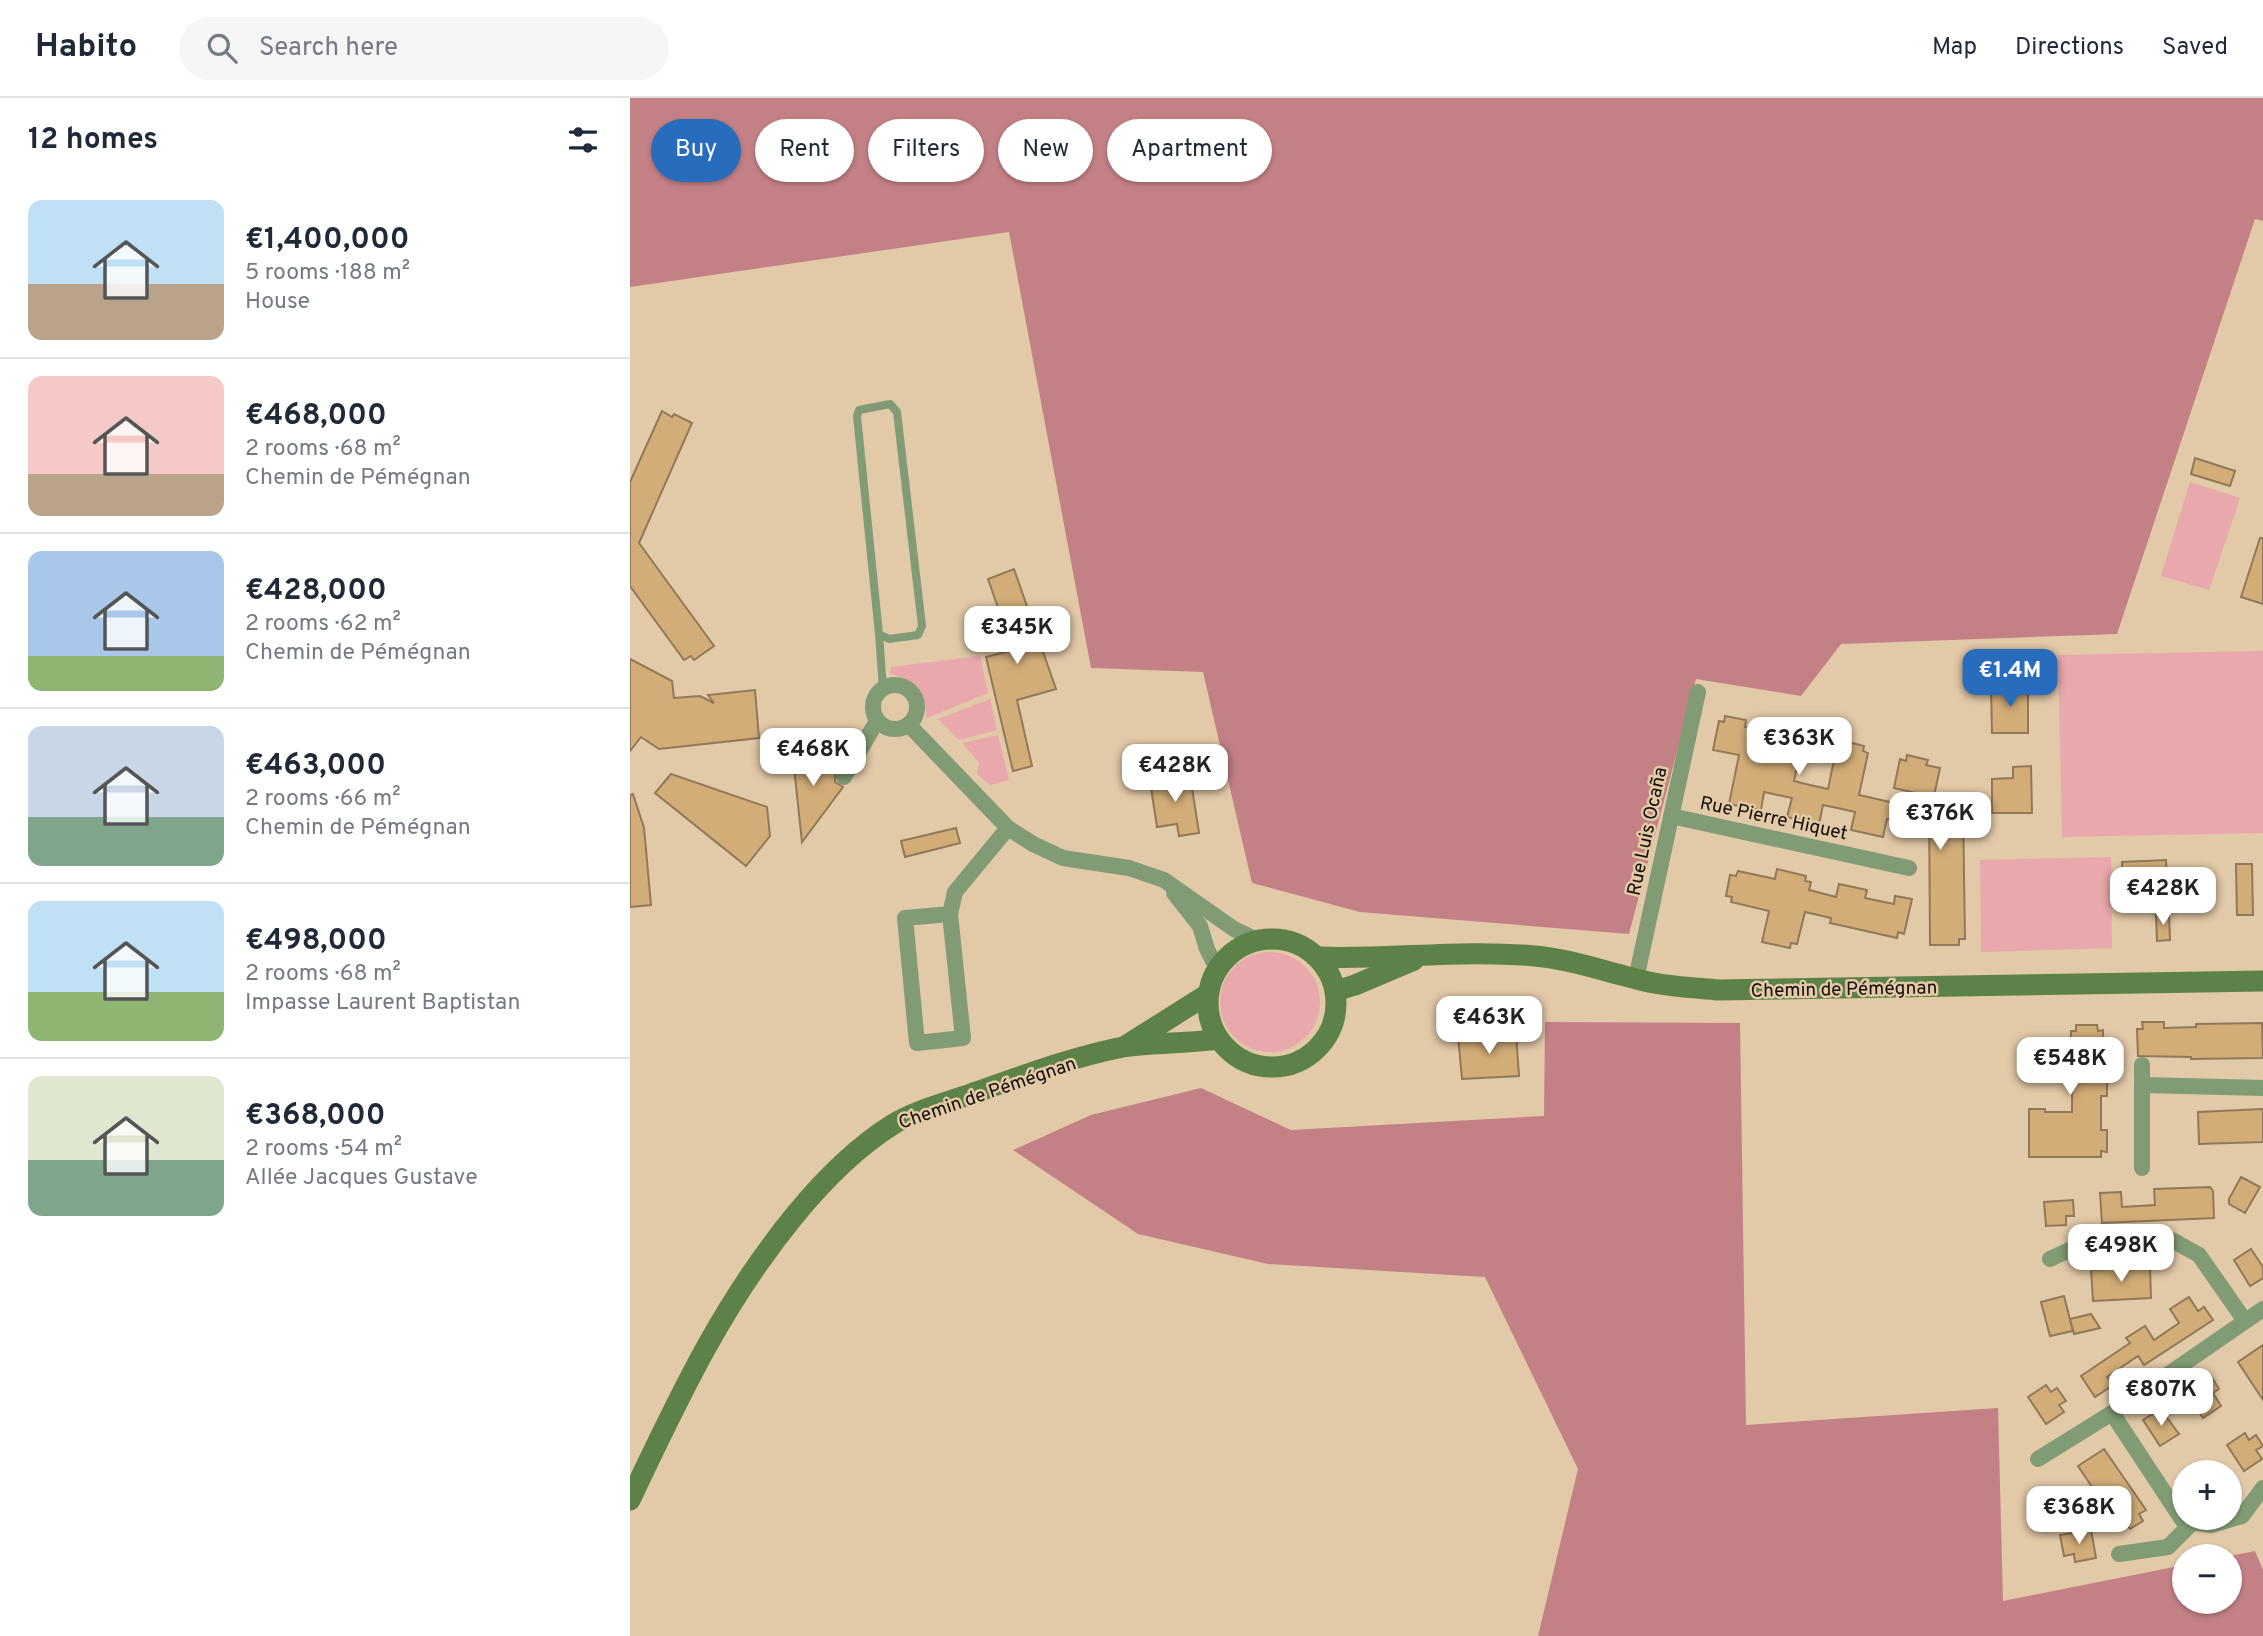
<!DOCTYPE html>
<meta charset="utf-8">
<style>
body{margin:0;font-family:Overpass,sans-serif;background:#f6f6f7;color:#1f2937;height:100vh;display:flex;flex-direction:column;font-size:26px;white-space:nowrap}
*{box-sizing:border-box;margin:0}
p{font-size:23px;color:#747a83}
.icon{flex:none;width:38px;height:38px;fill:none;stroke:currentColor;stroke-width:2;stroke-linecap:round;stroke-linejoin:round}
.map{position:relative;flex:1;overflow:hidden}
.details{display:flex;flex-direction:column;background:#fff;width:630px}
.details>*{flex:none}
.banner{position:absolute;left:21px;top:21px;width:665px;height:63px;display:flex;gap:14px}
.tools{position:absolute;left:1542px;top:1362px;display:grid;gap:14px}
.tools a{display:grid;place-items:center;width:70px;height:70px;border-radius:50%;background:#fff;box-shadow:0 2px 5px #0004;font-size:35px}
.price{position:absolute;translate:-50% -60px;padding:0 16px;border-radius:14px;background:#fff;color:#222;font-size:23px;line-height:46px;filter:drop-shadow(0 2px 4px #0008)}
.price::after{content:'';position:absolute;left:50%;top:42px;width:21px;height:16px;margin-left:-10px;background:inherit;clip-path:polygon(0 0,100% 0,50% 100%)}
.price.on{background:#286cbd;color:#fff}
ul{padding:0;list-style:none}
li{display:flex;align-items:center;gap:21px;height:175px;padding:0 28px}
li+li{border-top:2px solid #e0e1e3}
li span{display:grid;place-items:center;flex:none;width:196px;height:140px;border-radius:14px;color:#555}
li>.icon{margin-inline-start:auto}
span .icon{width:84px;height:84px;fill:#fffc;stroke-width:1}
li b{font-size:30px}
h2{display:flex;justify-content:space-between;align-items:center;height:84px;padding:0 28px;font-size:30px}
.chip{padding:0 24px;border-radius:32px;background:#fff;box-shadow:0 2px 5px #0004;font-size:24px;line-height:63px}
.chip.on{background:#286cbd;color:#fff}
header{display:flex;align-items:center;gap:42px;box-sizing:border-box;height:98px;padding:0 35px;background:#fff;border-bottom:2px solid #e0e1e3}
header strong{font-size:33px}
nav{display:flex;gap:38px;margin-inline-start:auto;font-size:24px}
.search{width:490px;height:63px;background:#f6f6f7;display:flex;align-items:center;gap:18px;box-sizing:border-box;padding:0 24px;border-radius:38px;color:#747a83;font-size:26px}
main{display:flex;flex:1;min-height:0}
.map>svg:first-child{display:block}
</style>
<header>
<strong>Habito</strong>
<div class="search"><svg class="icon" aria-label="search" viewBox="0 0 24 24"><circle cx="10" cy="10" r="6"/><path d="M15 15l6 6"/></svg>Search here</div>
<nav><a>Map</a><a>Directions</a><a>Saved</a></nav>
</header>
<main>
<section class="details">
<h2>12 homes<svg class="icon" aria-label="filters" viewBox="0 0 24 24"><path d="M4 7h16M4 17h16"/><circle cx="9" cy="7" r="2"/><circle cx="15" cy="17" r="2"/></svg></h2>
<ul>
<li><span style="background:linear-gradient(#bfe0f5 60%,#b9a48a 0)"><svg class="icon" aria-label="home" viewBox="0 0 24 24"><path d="M3 11l9-7 9 7M6 9v11h12V9"/></svg></span><div><b>€1,400,000</b><p>5 rooms · 188 m²</p><p>House</p></div></li>
<li><span style="background:linear-gradient(#f6c9c9 70%,#b9a48a 0)"><svg class="icon" aria-label="home" viewBox="0 0 24 24"><path d="M3 11l9-7 9 7M6 9v11h12V9"/></svg></span><div><b>€468,000</b><p>2 rooms · 68 m²</p><p>Chemin de Pémégnan</p></div></li>
<li><span style="background:linear-gradient(#a9c7e8 75%,#8fb573 0)"><svg class="icon" aria-label="home" viewBox="0 0 24 24"><path d="M3 11l9-7 9 7M6 9v11h12V9"/></svg></span><div><b>€428,000</b><p>2 rooms · 62 m²</p><p>Chemin de Pémégnan</p></div></li>
<li><span style="background:linear-gradient(#c9d6e8 65%,#7fa58c 0)"><svg class="icon" aria-label="home" viewBox="0 0 24 24"><path d="M3 11l9-7 9 7M6 9v11h12V9"/></svg></span><div><b>€463,000</b><p>2 rooms · 66 m²</p><p>Chemin de Pémégnan</p></div></li>
<li><span style="background:linear-gradient(#bfe0f5 65%,#8fb573 0)"><svg class="icon" aria-label="home" viewBox="0 0 24 24"><path d="M3 11l9-7 9 7M6 9v11h12V9"/></svg></span><div><b>€498,000</b><p>2 rooms · 68 m²</p><p>Impasse Laurent Baptistan</p></div></li>
<li><span style="background:linear-gradient(#dfe7d0 60%,#7fa58c 0)"><svg class="icon" aria-label="home" viewBox="0 0 24 24"><path d="M3 11l9-7 9 7M6 9v11h12V9"/></svg></span><div><b>€368,000</b><p>2 rooms · 54 m²</p><p>Allée Jacques Gustave</p></div></li>
</ul>
</section>
<div class="map">
<svg width="1633" height="1538" viewBox="0 0 1633 1538">
<rect width="100%" height="100%" fill="#e2c9a7"/>
<g fill="#e9a8ab">
<path d="M1560,384L1610,400L1579,492L1531,478Z"/>
<path d="M1633,553V735L1432,739L1428,557Z"/>
<path d="M350,558L358,595L297,620C293,591 288,583 260,576L261,569Z"/>
<path d="M360,601L367,632L329,642L308,621Z"/>
<path d="M368,637L379,682L360,687L347,676L349,664L332,645Z"/>
<path d="M1481,759L1482,850L1351,854L1350,762Z"/>
<circle cx="640" cy="904" r="50"/>
</g>
<g fill="#c38185">
<path d="M0,0H1633V123L1625,121L1487,536L1211,546L1171,598L1066,581L999,836L730,814L622,785L573,574L461,570L379,134L0,189Z"/>
<path d="M915,924L1110,925L1116,1327L1368,1310L1373,1503L1554,1467V1503H1600V1458L1625,1453L1633,1472V1538H908L948,1371L855,1179L638,1166L508,1136L383,1052L461,1017L571,990L661,1032L914,1018Z"/>
</g>
<g fill="#d3ad78" stroke="#90795a" stroke-width="2">
<path d="M32,313L42,319L44,316L62,325L9,445L84,548L64,562L61,558L54,562L0,488V384Z"/>
<path d="M1565,360L1605,373L1600,388L1561,376Z"/>
<path d="M1630,440H1633V506L1611,499Z"/>
<path d="M384,471L426,591L387,602L402,668L383,673L356,559L383,552L358,481Z"/>
<path d="M0,561L42,583L44,600L70,598L84,605L78,597L125,592L129,640L29,651L11,639L0,653Z"/>
<path d="M1398,586V635H1362L1361,587Z"/>
<path d="M1095,618L1116,622L1115,629L1147,635L1148,629L1169,633L1167,640L1173,641L1164,683L1180,687L1198,691L1207,648L1212,649L1214,643L1234,648L1233,653L1238,655L1229,697L1269,706L1265,722L1257,721L1253,739L1221,732L1225,714L1212,711L1193,707L1189,726L1157,719L1162,700L1134,694L1131,712L1099,706L1109,657L1083,652L1089,623L1094,624Z"/>
<path d="M161,641L190,665L194,664L205,673V684L213,689L172,744Z"/>
<path d="M1277,657L1298,662L1296,667L1310,670L1304,698L1326,697L1327,711H1333L1335,841H1329V847H1300L1299,698L1264,690L1270,661L1276,663Z"/>
<path d="M1401,668L1402,715H1362V681L1383,680V669Z"/>
<path d="M41,676L137,709L140,738L116,768L25,695Z"/>
<path d="M560,677L569,735L549,738L547,726L527,729L520,683Z"/>
<path d="M3,696L14,730L21,807L0,809V697Z"/>
<path d="M326,730L330,745L275,759L271,743Z"/>
<path d="M1536,762L1538,809L1486,811L1485,793L1493,792L1492,764Z"/>
<path d="M1606,766H1622L1623,817H1607Z"/>
<path d="M1147,771L1176,778L1175,783L1181,784L1179,792L1206,799L1209,786L1237,792L1235,800L1264,806L1265,798L1282,801L1274,836L1268,834L1267,840L1200,825L1201,820L1175,814L1167,846L1161,845L1160,850L1132,844L1139,813L1101,804L1102,799L1096,798L1100,777L1106,778L1108,773L1145,781Z"/>
<path d="M1526,816H1539L1540,842L1527,843Z"/>
<path d="M1512,924H1534V930L1566,929V926L1632,925L1633,960L1561,961V959L1508,958L1507,931H1513Z"/>
<path d="M1446,927H1467L1468,933L1473,932L1474,977H1477V998H1471V1032H1477V1054L1471,1053V1059H1399V1011H1415V1014H1442V980H1398V975H1392V954H1398V949L1441,948V933H1446Z"/>
<path d="M886,935L889,978L832,981L828,937Z"/>
<path d="M1633,1011V1044L1569,1046L1568,1014Z"/>
<path d="M1611,1079L1630,1089L1615,1115L1599,1106V1101Z"/>
<path d="M1580,1089L1583,1093L1584,1120L1472,1125L1470,1095L1491,1094L1492,1109L1525,1107L1524,1091Z"/>
<path d="M1443,1102L1444,1118H1436V1127L1416,1128L1414,1104Z"/>
<path d="M1621,1151L1633,1169V1180L1620,1188L1604,1162Z"/>
<path d="M1509,1169H1520L1521,1200L1463,1203L1461,1172Z"/>
<path d="M1434,1198L1443,1233L1420,1238L1411,1204Z"/>
<path d="M1559,1199L1568,1213L1574,1209L1583,1222L1514,1267L1508,1258L1477,1279L1483,1287L1465,1299L1451,1278L1500,1245L1496,1240L1515,1228L1524,1242L1549,1225L1540,1211Z"/>
<path d="M1461,1216L1470,1230L1444,1236L1440,1221Z"/>
<path d="M1633,1247V1302L1608,1264Z"/>
<path d="M1581,1278L1589,1291L1583,1295L1591,1308L1573,1320L1556,1294Z"/>
<path d="M1416,1287L1421,1294L1427,1290L1436,1303L1429,1307L1434,1314L1416,1326L1398,1299Z"/>
<path d="M1527,1313H1532L1549,1336L1530,1348L1513,1322Z"/>
<path d="M1615,1335L1619,1342L1626,1337L1633,1348L1626,1352L1632,1361L1614,1373L1597,1347Z"/>
<path d="M1474,1351L1516,1412L1509,1416L1513,1423L1500,1431L1496,1425L1489,1429L1448,1368Z"/>
<path d="M1416,1389L1422,1397L1428,1393L1437,1406L1412,1422L1398,1400Z"/>
<path d="M1461,1432L1466,1460L1445,1464L1444,1456L1434,1458L1430,1437Z"/>
</g>
<g fill="none" stroke-linecap="round" stroke-linejoin="round">
<path stroke="#819c74" stroke-width="8" d="M249,536L227,318L229,312L260,306L267,314L292,528L288,537L259,541L249,536L253,591"/>
<g stroke="#819c74" stroke-width="16">
<circle cx="265" cy="609" r="22"/>
<path d="M279,627L378,730L403,746L433,760L499,770L534,782L604,831L629,843"/>
<path d="M214,679L247,623"/>
<path d="M1041,718L1279,770"/>
<path d="M544,795L570,828L577,851L587,871"/>
<path d="M320,816L275,820L287,945L333,940L320,816L325,794L378,730"/>
<path d="M1006,881L1068,594"/>
<path d="M1512,967V987"/>
<path d="M1512,1070V987L1633,990"/>
<path d="M1420,1161L1448,1148L1542,1142L1569,1157L1615,1223"/>
<path d="M1482,1315L1553,1423L1581,1427L1612,1418L1633,1390"/>
<path d="M1408,1361L1482,1315L1633,1211"/>
<path d="M1489,1456L1538,1449L1563,1424"/>
</g>
<g stroke="#5c8247" stroke-width="21">
<circle cx="642" cy="905" r="64"/>
<path d="M687,859C760,862 831,851 905,858C947,862 984,877 1024,885C1045,889 1067,890 1088,892L1633,883"/>
<path d="M705,893L725,887L784,862"/>
<path d="M497,947L578,896"/>
<path d="M0,1402C49,1299 92,1206 165,1117C193,1083 224,1051 262,1027C284,1013 315,1005 341,996C389,979 442,959 493,949C524,944 557,946 588,941"/>
</g>
</g>
<g text-anchor="middle" stroke-width="5" stroke-linejoin="round" paint-order="stroke">
<g font-size="19" fill="#140c02" stroke="#e2c9a7">
<text transform="translate(1144 719) rotate(12)" y="7">Rue Pierre Hiquet</text>
<text transform="translate(1016 733) rotate(-78)" y="7">Rue Luis Ocaña</text>
<text transform="translate(1214 890) rotate(-1)" y="7">Chemin de Pémégnan</text>
<text transform="translate(357 994) rotate(-19)" y="7">Chemin de Pémégnan</text>
</g>
</g>
</svg>
<div class="tools">
<a>+</a>
<a>−</a>
</div>
<b class="price" style="left:387px;top:568px">€345K</b>
<b class="price on" style="left:1380px;top:611px">€1.4M</b>
<b class="price" style="left:1169px;top:679px">€363K</b>
<b class="price" style="left:183px;top:690px">€468K</b>
<b class="price" style="left:545px;top:706px">€428K</b>
<b class="price" style="left:1310px;top:754px">€376K</b>
<b class="price" style="left:1533px;top:829px">€428K</b>
<b class="price" style="left:859px;top:958px">€463K</b>
<b class="price" style="left:1440px;top:999px">€548K</b>
<b class="price" style="left:1491px;top:1186px">€498K</b>
<b class="price" style="left:1531px;top:1330px">€807K</b>
<b class="price" style="left:1449px;top:1448px">€368K</b>
<div class="banner">
<a class="chip on">Buy</a>
<a class="chip">Rent</a>
<a class="chip">Filters</a>
<a class="chip">New</a>
<a class="chip">Apartment</a>
</div>
</div>
</main>
